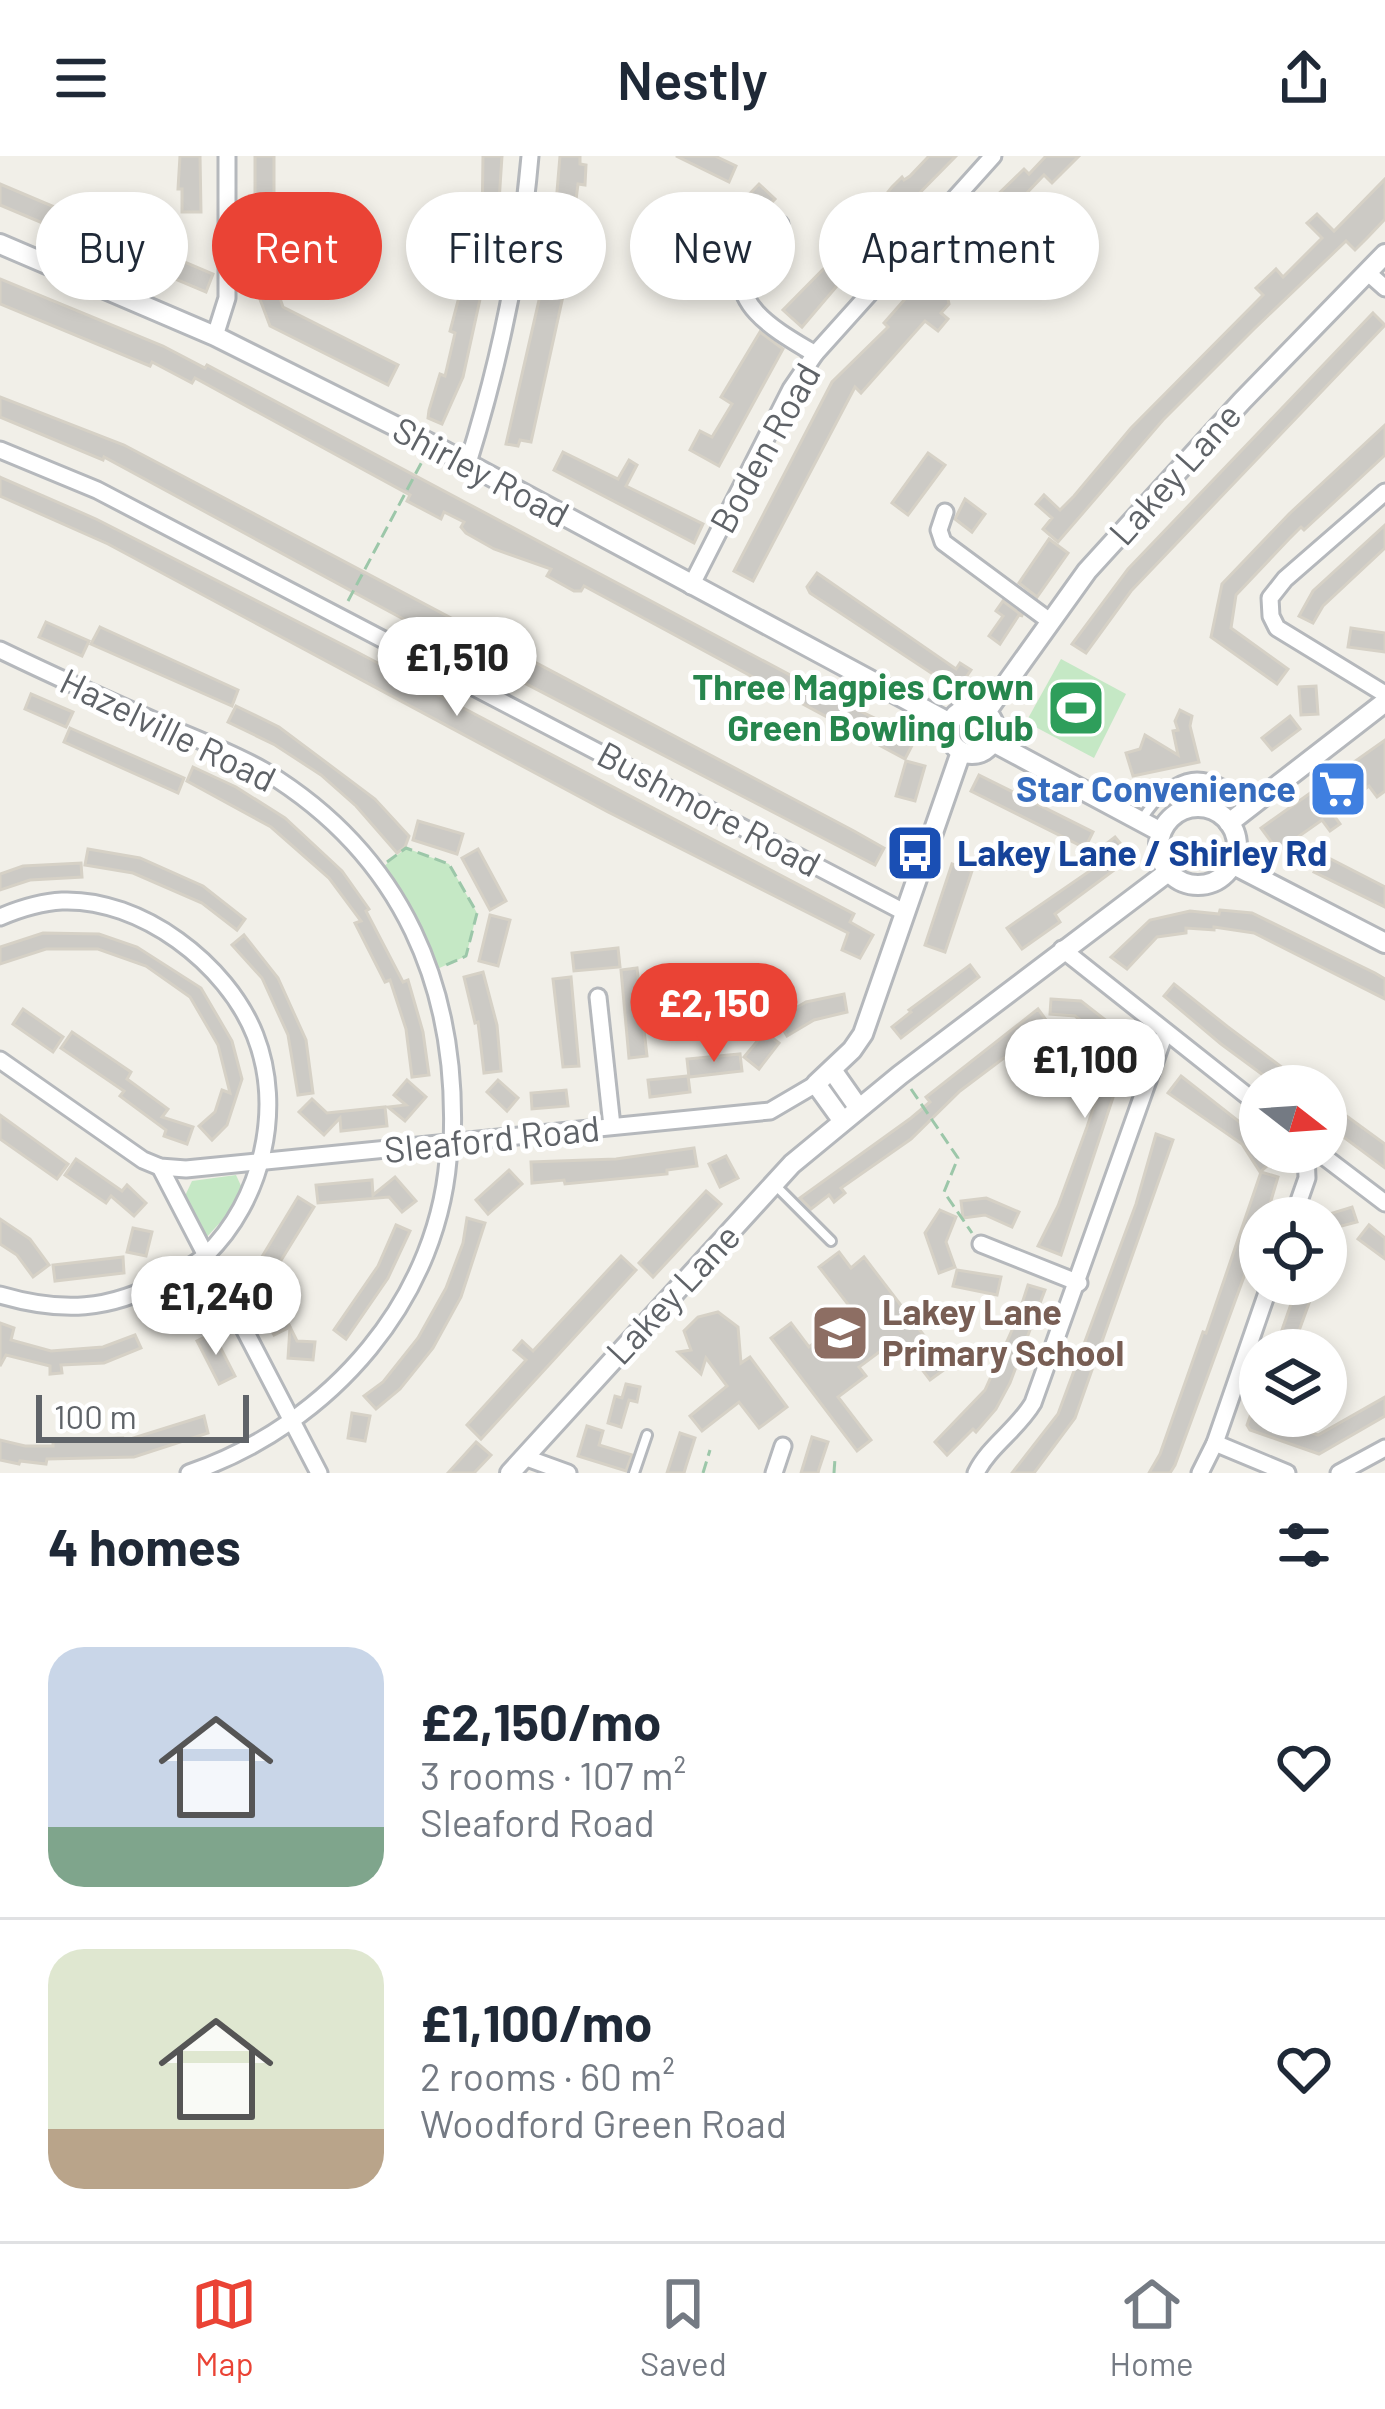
<!DOCTYPE html>
<meta charset="utf-8">
<style>
body{margin:0;font-family:Barlow,sans-serif;background:#f2f2f3;color:#1f2937;height:100vh;display:flex;flex-direction:column;font-size:45px;white-space:nowrap}
*{box-sizing:border-box;margin:0}
p{font-size:39px;color:#747a83}
.icon{flex:none;width:66px;height:66px;fill:none;stroke:currentColor;stroke-width:2;stroke-linecap:round;stroke-linejoin:round}
.map{position:relative;height:1317px;overflow:hidden}
.sheet{display:flex;flex-direction:column;background:#fff;flex:1}
.sheet>*{flex:none}
.top-card{position:absolute;left:36px;top:36px;width:1314px;height:108px;display:flex;gap:24px}
.needle{width:78px;rotate:107deg}
.tools{position:absolute;left:1239px;top:909px;display:grid;gap:24px}
.tools a{display:grid;place-items:center;width:108px;height:108px;border-radius:50%;background:#fff;box-shadow:0 6px 18px #0003;font-size:60px}
.scale{position:absolute;left:36px;bottom:30px;width:213px;box-sizing:border-box;padding-left:12px;border:6px solid #5f6368;border-top:0;font-size:33px;line-height:42px;white-space:nowrap;color:#5f6368;-webkit-text-stroke:9px #fff;paint-order:stroke}
.price{position:absolute;translate:-50% -102px;padding:0 27px;border-radius:42px;background:#fff;color:#222;font-size:39px;line-height:78px;filter:drop-shadow(0 3px 6px #0008)}
.price::after{content:'';position:absolute;left:50%;top:72px;width:36px;height:27px;margin-left:-18px;background:inherit;clip-path:polygon(0 0,100% 0,50% 100%)}
.price.current{background:#ea4335;color:#fff}
ul{padding:0;list-style:none}
li{display:flex;align-items:center;gap:36px;height:300px;padding:0 48px}
li+li{border-top:3px solid #e0e1e3}
li span{display:grid;place-items:center;flex:none;width:336px;height:240px;border-radius:36px;color:#555}
li>.icon{margin-inline-start:auto}
span .icon{width:144px;height:144px;fill:#fffc;stroke-width:1}
li b{font-size:51px}
h2{display:flex;justify-content:space-between;align-items:center;height:144px;padding:0 48px;font-size:51px}
.tag{padding:0 42px;border-radius:54px;background:#fff;box-shadow:0 6px 18px #0003;font-size:42px;line-height:108px}
.tag.current{background:#ea4335;color:#fff}
header{display:flex;justify-content:space-between;align-items:center;height:156px;padding:0 48px;background:#fff;font-size:54px;font-weight:600}
.tabs{display:flex;justify-content:space-around;align-items:center;height:168px;border-top:3px solid #e0e1e3;background:#fff;font-size:33px;color:#747a83}
.tabs a{display:grid;justify-items:center;gap:6px}
.tabs .current{color:#ea4335}
.map>svg:first-child{display:block}
</style>
<header><svg class="icon" aria-label="menu" viewBox="0 0 24 24"><path d="M4 6h16M4 12h16M4 18h16"/></svg>Nestly<svg class="icon" aria-label="share" viewBox="0 0 24 24"><path d="M12 15V3M7 8l5-5 5 5M5 13v7h14v-7"/></svg></header>
<div class="map">
<svg width="1385" height="1317" viewBox="0 0 1385 1317">
<rect width="100%" height="100%" fill="#f1efe8"/>
<g fill="#c5e8c5">
<path d="M1061,503L1126,538L1094,602L1026,566Z"/>
<path d="M406,692L449,708L477,757L466,800L435,814L415,758L383,711Z"/>
<path d="M236,1019L242,1032L226,1060L205,1083L184,1042L192,1025Z"/>
</g>
<g fill="#cccac5" stroke="#d6d1c6" stroke-width="3">
<path d="M180,0H200L201,56H182V33H178Z"/>
<path d="M255,0H274V118L255,117Z"/>
<path d="M483,0H502L498,61L463,221L442,268L428,262L429,254L440,218L445,220L455,177L450,175L459,141L464,142L482,68Z"/>
<path d="M560,0H580V8L586,9L585,29L578,28L565,131L531,286L520,284L518,290L506,288L553,83Z"/>
<path d="M676,0H715L736,10L729,26Z"/>
<path d="M929,0H956L893,64L802,171L783,154L851,85L859,93L855,59L869,60L892,31L902,21L904,24L910,20Z"/>
<path d="M1046,0H1079L1052,27L1044,19L1005,60L1008,63L952,127L955,129L947,138L949,148L941,157L948,163L938,175L925,165L861,237L855,231L753,425L734,415L832,226L888,171L884,167L990,46L1024,13L1029,18Z"/>
<path d="M1385,23V63L1368,81L1355,94L1346,85L1254,173L1163,264L1058,386L1043,373L1052,362L1036,348L1044,339L1060,354L1074,340L1131,272L1263,139L1256,132L1276,113L1283,121L1322,82L1307,67L1317,58L1334,75Z"/>
<path d="M0,28L213,118L206,136L0,49Z"/>
<path d="M759,28L775,43L720,100L724,105L712,117L696,101L712,85L708,81Z"/>
<path d="M0,123L163,190L205,212L207,209L839,545L916,582L905,603L584,430L581,435H574L547,420L551,413L494,393L466,377L461,371L464,366L444,356L441,363L407,345L410,339L195,222L192,227L152,206L150,210L0,148Z"/>
<path d="M276,131L283,151L398,209L388,229L270,170L258,138Z"/>
<path d="M1373,157L1385,169L1131,435L1086,497L1072,488L1128,413Z"/>
<path d="M760,176L783,193L719,310L690,294L700,275L712,281L732,248L721,241Z"/>
<path d="M0,241L124,289L854,675L884,692L875,709L455,491L104,301L103,304L0,261Z"/>
<path d="M1385,269V299L1304,374L1301,371L1289,383L1236,439L1231,472L1288,513L1277,528L1211,481L1222,428L1289,358Z"/>
<path d="M563,296L618,323L629,304L637,309L626,330L703,368L694,387L554,314Z"/>
<path d="M928,297L945,309L908,359L892,347Z"/>
<path d="M0,321L96,363L357,496L854,758L850,766L873,779L860,802L842,794L848,777L608,656L108,388L0,340Z"/>
<path d="M965,343L985,358L972,376L955,363Z"/>
<path d="M1385,369V392L1323,450L1313,467L1299,460L1313,435Z"/>
<path d="M1049,383L1068,397L1037,441L1019,427Z"/>
<path d="M817,417L956,513L960,507L971,514L957,534L810,437L807,431Z"/>
<path d="M1003,445L1023,460L1019,459L1000,488L989,480L1003,460L996,455Z"/>
<path d="M46,466L89,485L82,500L39,481Z"/>
<path d="M100,471L238,534L232,550L91,488Z"/>
<path d="M1351,472L1385,477V496L1348,491Z"/>
<path d="M1316,530L1318,558L1301,559L1299,531Z"/>
<path d="M31,538L73,556L66,571L25,553Z"/>
<path d="M236,550L279,571L375,643L409,680L405,691L397,697L356,650L321,619L275,589L228,566Z"/>
<path d="M1180,554L1192,560L1190,570L1199,606L1133,620L1126,597L1140,593L1145,579L1178,599L1173,575L1178,574L1175,565Z"/>
<path d="M1290,560L1300,573L1272,594L1262,582Z"/>
<path d="M70,572L184,622L178,637L64,586Z"/>
<path d="M1385,584V635L1377,641L1369,630L1332,657L1340,668L1330,675L1322,664L1278,695L1261,672Z"/>
<path d="M906,605L925,610L915,645L896,640Z"/>
<path d="M193,611L236,631L285,662L342,715L369,753L366,755L403,826L408,824L423,876L429,919L412,921L406,873L390,824L385,826L355,767L361,765L329,722L271,671L187,625Z"/>
<path d="M979,619L1093,676L1085,692L971,635Z"/>
<path d="M418,665L463,678L457,698L413,684Z"/>
<path d="M1115,681L1125,693L1119,698L1125,706L1055,758L1060,766L1022,793L1007,772L1110,701L1102,691Z"/>
<path d="M88,693L140,702L203,730L245,763L237,774L202,747L133,717L85,709Z"/>
<path d="M478,693L506,745L490,754L462,702Z"/>
<path d="M1323,699L1385,731V751L1314,716Z"/>
<path d="M81,707L82,721L30,724L0,734V718L23,710Z"/>
<path d="M952,708L972,715L945,796L925,789Z"/>
<path d="M1220,754L1252,757L1375,817L1385,823V843L1254,777L1214,771V774L1186,772V777L1157,781L1127,813L1111,801L1150,764L1190,755L1219,758Z"/>
<path d="M490,759L510,764L498,810L479,805Z"/>
<path d="M43,777L99,778L137,791L201,832L232,885L242,923L227,969L212,984L199,970L215,956L222,934L230,937L218,889L190,841L146,810L98,793H46L0,808V791Z"/>
<path d="M244,779L278,822L306,884L313,937L298,939L288,879L262,822L232,789Z"/>
<path d="M618,792L620,811L574,815L572,797Z"/>
<path d="M970,809L979,821L901,882L892,871L911,856L909,854Z"/>
<path d="M637,812L647,900L629,902L621,814Z"/>
<path d="M483,816L497,869L501,915L484,917L478,866L475,867L464,821Z"/>
<path d="M571,821L579,910L563,911L553,823Z"/>
<path d="M1174,828L1228,871L1307,930H1278L1221,888L1164,840Z"/>
<path d="M844,838L847,856L814,864L787,880L777,863L806,846Z"/>
<path d="M1051,843L1081,845L1117,873L1126,902L1061,1099L1038,1090L1058,1050L1087,971L1098,938L1091,936L1095,924L1102,926L1110,902L1104,882L1075,860L1050,858Z"/>
<path d="M23,853L63,881L53,896L13,868Z"/>
<path d="M1038,853L1049,868L960,935L911,983L841,1032L845,1037L834,1046L829,1039L811,1053L800,1042L911,962L930,946L926,941Z"/>
<path d="M72,876L131,916L127,923L168,953L162,961L193,971L187,988L164,980L166,974L120,940L124,935L61,892Z"/>
<path d="M765,876L779,887L759,913L744,901Z"/>
<path d="M740,898L742,915L689,921L687,903Z"/>
<path d="M688,920L690,936L650,941L648,924Z"/>
<path d="M1181,920L1260,982V996H1269L1274,1004L1260,1016L1242,988L1168,937Z"/>
<path d="M407,924L426,941L405,965L388,951L406,949L394,939Z"/>
<path d="M498,924L518,942L507,955L487,936Z"/>
<path d="M566,934L568,950L532,953L531,937Z"/>
<path d="M312,943L327,957L385,951L387,970L341,975L340,962L324,979L299,956Z"/>
<path d="M1326,945L1385,988V1012L1326,968Z"/>
<path d="M0,959L68,1008L57,1023L0,983Z"/>
<path d="M1156,978L1173,984L1075,1262L1034,1317H1012L1058,1258L1136,1048Z"/>
<path d="M694,992L697,1010L667,1014V1018L565,1028L564,1024L532,1027L531,1006L616,1003Z"/>
<path d="M726,1000L738,1022L720,1031L709,1008Z"/>
<path d="M76,1003L122,1035L127,1029L146,1047L134,1060L111,1040L106,1047L65,1019Z"/>
<path d="M509,1014L522,1028L488,1058L476,1044Z"/>
<path d="M1261,1016L1278,1021L1270,1048L1265,1062H1260V1077L1175,1309L1170,1317H1149L1160,1298L1203,1176L1206,1177Z"/>
<path d="M395,1021L416,1045L402,1056L389,1041L318,1047L316,1029L372,1024L373,1039Z"/>
<path d="M706,1035L721,1048L653,1121L639,1107Z"/>
<path d="M298,1041L314,1051L272,1119L257,1109Z"/>
<path d="M986,1042L1019,1056L1012,1071L985,1059L963,1062L961,1045Z"/>
<path d="M1352,1051L1357,1066L1326,1074V1059Z"/>
<path d="M940,1054L956,1061L946,1086L955,1111L939,1117L925,1077Z"/>
<path d="M467,1062L485,1067L461,1141L433,1192L400,1233L376,1253L364,1240L383,1226L418,1182L446,1132L463,1087Z"/>
<path d="M0,1063L30,1083L49,1109L33,1121L17,1099L0,1088Z"/>
<path d="M396,1069L410,1075L388,1122L346,1183L334,1174L378,1110Z"/>
<path d="M1369,1069L1385,1082V1103L1358,1083Z"/>
<path d="M133,1072L152,1076L146,1100L127,1096Z"/>
<path d="M839,1096L851,1112L864,1101L948,1211L930,1224L898,1182L859,1211L866,1220L838,1241L871,1284L857,1295L771,1182L791,1167L809,1191L854,1156L819,1111Z"/>
<path d="M621,1100L636,1114L481,1283L467,1269L526,1204L514,1194L522,1185L533,1195Z"/>
<path d="M123,1101L124,1117L55,1125L53,1109Z"/>
<path d="M957,1114L1001,1121L997,1139L953,1130Z"/>
<path d="M267,1127L290,1171L274,1179L251,1136Z"/>
<path d="M1298,1128H1316L1292,1194H1275Z"/>
<path d="M1028,1129L1045,1134L1010,1227L996,1253L976,1276L973,1273L947,1299L935,1286L985,1234L1017,1163Z"/>
<path d="M176,1149L201,1155L196,1173L171,1167Z"/>
<path d="M718,1156L738,1171L741,1207L750,1201L787,1251L759,1272L739,1246L702,1275L690,1260L727,1230L706,1202L701,1218L678,1196L691,1194L684,1175L698,1161Z"/>
<path d="M0,1167L14,1172L11,1184L51,1195L103,1191L135,1179L141,1192L104,1207L61,1209L62,1217L50,1218V1210L6,1199L0,1210Z"/>
<path d="M290,1171L297,1185L315,1186L313,1204L288,1202Z"/>
<path d="M213,1177L235,1220L219,1228L197,1185Z"/>
<path d="M626,1228L640,1231L637,1246L629,1244L621,1271L608,1267L615,1240L622,1242Z"/>
<path d="M1258,1238L1260,1260H1276L1275,1264L1318,1279L1385,1241V1260L1319,1298L1250,1274L1247,1269Z"/>
<path d="M352,1257L370,1260L365,1285L348,1282Z"/>
<path d="M204,1260L208,1277L134,1301L47,1303L46,1308L20,1305L19,1308L0,1304V1284L25,1290H53V1284L123,1282L124,1285Z"/>
<path d="M587,1270L603,1275L599,1289L632,1299L626,1315L578,1300Z"/>
<path d="M680,1277L695,1282L686,1310L684,1317H667Z"/>
<path d="M812,1281L828,1286L819,1313L818,1317H801Z"/>
<path d="M476,1286L491,1299L474,1317H448Z"/>
</g>
<g fill="none" stroke-linecap="round" stroke-linejoin="round">
<g stroke="#b5b8bc" stroke-width="14">
<g id="service">
<path d="M1142,663C1175,613 1206,608 1250,649"/>
<path d="M775,1029L831,1085"/>
<path d="M634,1317L647,1279"/>
</g>
</g>
<g stroke="#b5b8bc" stroke-width="21">
<g id="minor">
<path d="M780,68C770,79 756,92 748,105C723,149 786,180 815,198"/>
<path d="M1367,116L1385,132"/>
<path d="M215,180L227,142V0"/>
<path d="M0,294L97,334L904,756"/>
<path d="M468,307C499,208 521,104 530,0"/>
<path d="M1385,336L1285,423L1270,442L1271,460L1277,472L1385,538"/>
<path d="M945,356L939,374L943,386L1051,466"/>
<path d="M691,430L791,233L815,198L993,0"/>
<path d="M0,494C58,522 116,548 175,574C206,587 237,599 266,616C403,700 459,832 452,988"/>
<path d="M0,761C19,753 41,746 62,745C141,742 227,808 255,879C284,953 262,1045 206,1099C196,1109 179,1116 167,1123C109,1155 62,1157 0,1139"/>
<path d="M1062,793L1260,950"/>
<path d="M598,841L612,970"/>
<path d="M0,904L143,1004L160,1011L186,1013L770,955L816,928"/>
<path d="M1318,996L1385,1047"/>
<path d="M160,1011L319,1317"/>
<path d="M1293,1062L1307,1022L1306,996"/>
<path d="M981,1088L1079,1127"/>
<path d="M1215,1287L1287,1317"/>
<path d="M524,1301L568,1317"/>
<path d="M189,1317C330,1269 443,1141 449,989"/>
<path d="M774,1317L783,1290"/>
<path d="M976,1317C989,1290 1017,1274 1033,1247L1165,877"/>
<path d="M1200,1317L1215,1287L1270,1128"/>
<path d="M1339,1317L1385,1292"/>
</g>
</g>
<g stroke="#b5b8bc" stroke-width="24">
<g id="tertiary">
<path d="M0,88L215,180L431,288L950,567"/>
<circle cx="972" cy="575" r="23"/>
<path d="M986,556L1087,415L1242,245L1385,98"/>
<path d="M993,586L1161,676"/>
<circle cx="1198" cy="690" r="39"/>
<path d="M1229,667L1385,546"/>
<path d="M1232,708L1385,787"/>
<path d="M832,914L858,951"/>
<path d="M842,964L816,928L852,894L863,878L961,596"/>
<path d="M510,1317L792,1008L900,919L1168,716"/>
</g>
</g>
<g stroke="#9cc7a9" stroke-width="3" stroke-dasharray="12 6" stroke-linecap="butt">
<path d="M348,445L425,300"/>
<path d="M387,706L406,692L449,708L477,757L466,800L444,810"/>
<path d="M911,933L958,1002L944,1036L972,1077"/>
<path d="M703,1317L710,1294"/>
<path d="M834,1317L835,1302"/>
</g>
<use href="#service" stroke="#fff" stroke-width="8"/>
<use href="#minor" stroke="#fff" stroke-width="15"/>
<use href="#tertiary" stroke="#fff" stroke-width="18"/>
</g>
<defs>
<g id="stadium-square" transform="scale(3)"><rect x="-9" y="-9" width="18" height="18" rx="4" fill="#2e9e5b" stroke="#fff"/><path d="M0-5a6.5 5 0 1 0 0 10a6.5 5 0 1 0 0-10ZM-3.5-1.8h7v3.6h-7Z" fill="#fff"/></g>
<g id="supermarket-square" transform="scale(3)"><rect x="-9" y="-9" width="18" height="18" rx="4" fill="#3f7fe0" stroke="#fff"/><path d="M-6-5.5h2.5l.6 2H6L4.5 2H-2.5L-4.4-4H-6ZM-1.5 3.2a1.3 1.3 0 1 0 .1 0ZM3 3.2a1.3 1.3 0 1 0 .1 0Z" fill="#fff"/></g>
<g id="bus-square" transform="scale(3)"><rect x="-9" y="-9" width="18" height="18" rx="4" fill="#1a4fb4" stroke="#fff"/><path d="M-5-6H5V4H4V6H2V4H-2V6H-4V4H-5ZM-3.5-4V0h7V-4ZM-3.5 1.2v1.5H-2V1.2ZM2 1.2v1.5H3.5V1.2Z" fill="#fff"/></g>
<g id="school-square" transform="scale(3)"><rect x="-9" y="-9" width="18" height="18" rx="4" fill="#8d6e63" stroke="#fff"/><path d="M0-5L7-2L0 1L-7-2ZM-4 1L0 2.5L4 1V4Q0 6-4 4Z" fill="#fff"/></g>
</defs>
<g fill-rule="evenodd">
<use href="#stadium-square" x="1076" y="552"/>
<use href="#supermarket-square" x="1338" y="633"/>
<use href="#bus-square" x="915" y="697"/>
<use href="#school-square" x="840" y="1177"/>
</g>
<g text-anchor="middle" stroke-width="10" stroke-linejoin="round" paint-order="stroke">
<g font-size="36" fill="#5f6368" stroke="#fff">
<text transform="translate(765 292) rotate(-61)" y="13">Boden Road</text>
<text transform="translate(481 316) rotate(28)" y="13">Shirley Road</text>
<text transform="translate(1175 318) rotate(-48)" y="13">Lakey Lane</text>
<text transform="translate(168 574) rotate(26)" y="13">Hazelville Road</text>
<text transform="translate(709 653) rotate(28)" y="13">Bushmore Road</text>
<text transform="translate(492 983) rotate(-6)" y="13">Sleaford Road</text>
<text transform="translate(673 1138) rotate(-47)" y="13">Lakey Lane</text>
</g>
<g font-size="36" font-weight="bold" fill="#27864d" stroke="#fff" text-anchor="end">
<text x="1034" y="544">Three Magpies Crown<tspan x="1034" dy="41">Green Bowling Club</tspan></text>
</g>
<g font-size="36" font-weight="bold" fill="#366cbe" stroke="#fff" text-anchor="end">
<text x="1296" y="646">Star Convenience</text>
</g>
<g font-size="36" font-weight="bold" fill="#164399" stroke="#fff" text-anchor="start">
<text x="957" y="710">Lakey Lane / Shirley Rd</text>
</g>
<g font-size="36" font-weight="bold" fill="#785e54" stroke="#fff" text-anchor="start">
<text x="882" y="1169">Lakey Lane<tspan x="882" dy="41">Primary School</tspan></text>
</g>
</g>
</svg>
<div class="tools">
<a><svg class="needle" viewBox="-14 -14 28 28"><path d="M0-13l5 13h-10z" fill="#e53935"/><path d="M0 13l5-13h-10z" fill="#747a83"/></svg></a>
<a><svg class="icon" aria-label="locate" viewBox="0 0 24 24"><circle cx="12" cy="12" r="6"/><path d="M12 2v4M12 18v4M2 12h4M18 12h4"/></svg></a>
<a><svg class="icon" aria-label="layers" viewBox="0 0 24 24"><path d="M12 4l9 5-9 5-9-5zM3 14l9 5 9-5"/></svg></a>
</div>
<div class="scale">100 m</div>
<b class="price" style="left:457px;top:563px">£1,510</b>
<b class="price current" style="left:714px;top:909px">£2,150</b>
<b class="price" style="left:1085px;top:965px">£1,100</b>
<b class="price" style="left:216px;top:1202px">£1,240</b>
<div class="top-card">
<a class="tag">Buy</a>
<a class="tag current">Rent</a>
<a class="tag">Filters</a>
<a class="tag">New</a>
<a class="tag">Apartment</a>
</div>
</div>
<section class="sheet">
<h2>4 homes<svg class="icon" aria-label="filters" viewBox="0 0 24 24"><path d="M4 7h16M4 17h16"/><circle cx="9" cy="7" r="2"/><circle cx="15" cy="17" r="2"/></svg></h2>
<ul>
<li><span style="background:linear-gradient(#c9d6e8 75%,#7fa58c 0)"><svg class="icon" aria-label="home" viewBox="0 0 24 24"><path d="M3 11l9-7 9 7M6 9v11h12V9"/></svg></span><div><b>£2,150/mo</b><p>3 rooms · 107 m²</p><p>Sleaford Road</p></div><svg class="icon" aria-label="heart" viewBox="0 0 24 24"><path d="M12 20l-8-8c-3-5 5-10 8-4 3-6 11-1 8 4z"/></svg></li>
<li><span style="background:linear-gradient(#dfe7d0 75%,#b9a48a 0)"><svg class="icon" aria-label="home" viewBox="0 0 24 24"><path d="M3 11l9-7 9 7M6 9v11h12V9"/></svg></span><div><b>£1,100/mo</b><p>2 rooms · 60 m²</p><p>Woodford Green Road</p></div><svg class="icon" aria-label="heart" viewBox="0 0 24 24"><path d="M12 20l-8-8c-3-5 5-10 8-4 3-6 11-1 8 4z"/></svg></li>
</ul>
</section>
<nav class="tabs">
<a class="current"><svg class="icon" aria-label="map" viewBox="0 0 24 24"><path d="M3 6l6-2 6 2 6-2v14l-6 2-6-2-6 2zM9 4v14M15 6v14"/></svg>Map</a>
<a><svg class="icon" aria-label="saved" viewBox="0 0 24 24"><path d="M7 4h10v16l-5-4-5 4z"/></svg>Saved</a>
<a><svg class="icon" aria-label="home" viewBox="0 0 24 24"><path d="M3 11l9-7 9 7M6 9v11h12V9"/></svg>Home</a>
</nav>
